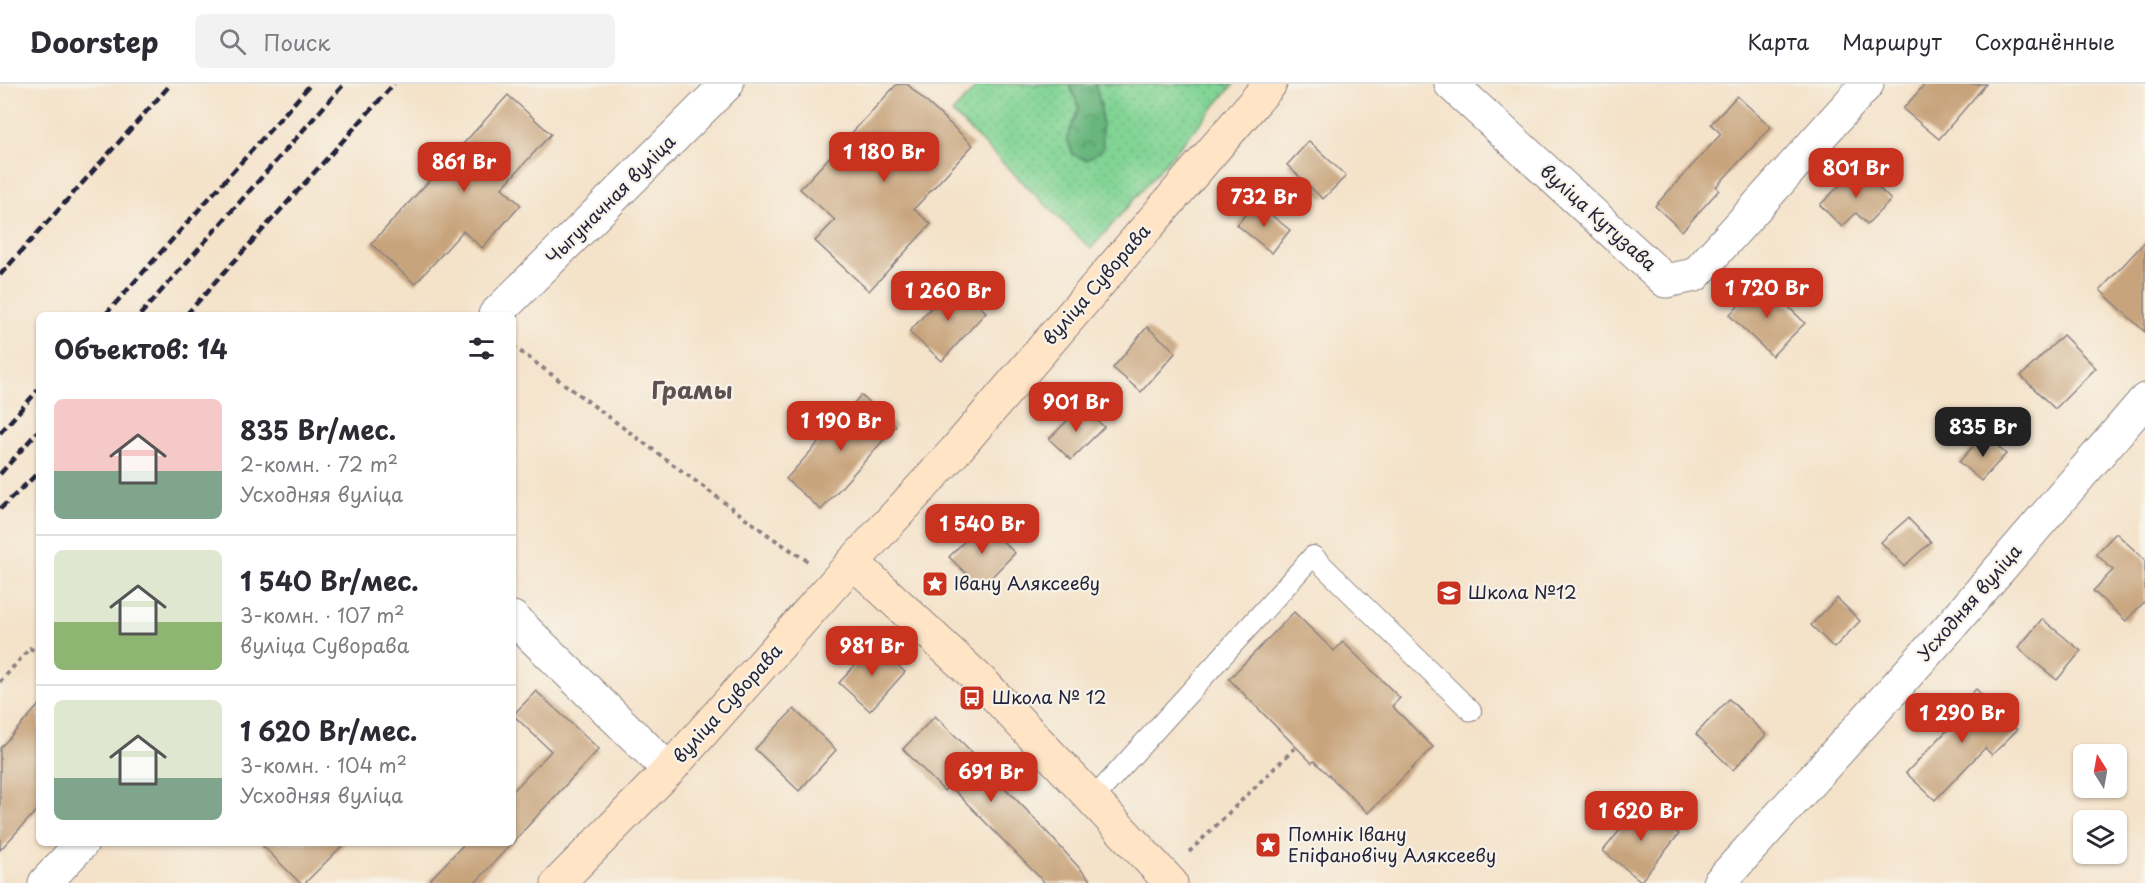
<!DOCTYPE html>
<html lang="ru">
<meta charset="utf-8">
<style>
body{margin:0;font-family:"Playpen Sans",sans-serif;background:#f2f2f3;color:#2b2b33;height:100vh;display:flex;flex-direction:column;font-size:22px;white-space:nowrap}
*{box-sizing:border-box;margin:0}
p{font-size:20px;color:#7c7c81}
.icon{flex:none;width:33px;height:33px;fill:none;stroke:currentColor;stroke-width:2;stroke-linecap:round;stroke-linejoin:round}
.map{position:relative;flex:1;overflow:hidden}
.drawer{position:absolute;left:36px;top:228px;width:480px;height:534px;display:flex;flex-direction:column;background:#fff;border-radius:9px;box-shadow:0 2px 4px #0004}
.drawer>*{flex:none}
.needle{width:39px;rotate:349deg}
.fabs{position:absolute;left:2073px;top:660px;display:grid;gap:12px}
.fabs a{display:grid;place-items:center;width:54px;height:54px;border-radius:9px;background:#fff;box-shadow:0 2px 4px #0004;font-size:30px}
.price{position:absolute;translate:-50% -51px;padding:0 14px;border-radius:12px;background:#c8321e;color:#fff;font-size:20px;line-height:39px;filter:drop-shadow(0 2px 3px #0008)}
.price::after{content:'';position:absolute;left:50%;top:36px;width:18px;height:14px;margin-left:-9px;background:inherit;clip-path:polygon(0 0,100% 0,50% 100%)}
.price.active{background:#222;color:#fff}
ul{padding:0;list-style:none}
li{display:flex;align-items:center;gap:18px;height:150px;padding:0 18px}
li+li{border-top:2px solid #e1e1e2}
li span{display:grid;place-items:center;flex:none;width:168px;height:120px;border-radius:9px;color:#555}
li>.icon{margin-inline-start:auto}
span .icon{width:72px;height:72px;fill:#fffc;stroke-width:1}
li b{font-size:26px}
h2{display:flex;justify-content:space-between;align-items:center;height:72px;padding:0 18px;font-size:26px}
header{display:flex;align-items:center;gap:36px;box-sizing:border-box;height:84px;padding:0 30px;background:#fff;border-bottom:2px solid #e1e1e2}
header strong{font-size:28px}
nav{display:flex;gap:33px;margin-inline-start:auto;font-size:21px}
.search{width:420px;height:54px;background:#f2f2f3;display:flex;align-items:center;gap:15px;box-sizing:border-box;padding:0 21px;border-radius:9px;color:#7c7c81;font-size:22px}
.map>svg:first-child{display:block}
</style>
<header>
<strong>Doorstep</strong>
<div class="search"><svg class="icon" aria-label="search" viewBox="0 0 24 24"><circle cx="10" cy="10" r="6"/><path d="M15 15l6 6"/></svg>Поиск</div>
<nav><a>Карта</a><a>Маршрут</a><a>Сохранённые</a></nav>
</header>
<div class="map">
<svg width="2145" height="799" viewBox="0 0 2145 799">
<defs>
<pattern id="grass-dots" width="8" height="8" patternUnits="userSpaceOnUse" patternTransform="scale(1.5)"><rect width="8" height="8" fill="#82d495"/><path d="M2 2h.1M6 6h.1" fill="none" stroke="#70b681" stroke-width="1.8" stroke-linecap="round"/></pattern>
<pattern id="forest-crowns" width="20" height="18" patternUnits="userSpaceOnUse" patternTransform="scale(1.5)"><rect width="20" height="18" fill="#69b67e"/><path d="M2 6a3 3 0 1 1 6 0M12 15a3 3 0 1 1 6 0" fill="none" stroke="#569468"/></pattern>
</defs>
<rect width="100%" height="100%" fill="#f7f3e8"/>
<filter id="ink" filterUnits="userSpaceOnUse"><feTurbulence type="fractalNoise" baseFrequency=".0167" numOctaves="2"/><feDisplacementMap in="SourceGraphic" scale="12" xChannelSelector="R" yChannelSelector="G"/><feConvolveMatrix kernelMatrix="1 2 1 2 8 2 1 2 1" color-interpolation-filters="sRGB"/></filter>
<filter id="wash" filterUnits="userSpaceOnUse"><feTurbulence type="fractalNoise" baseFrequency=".008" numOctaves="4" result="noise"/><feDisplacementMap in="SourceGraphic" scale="24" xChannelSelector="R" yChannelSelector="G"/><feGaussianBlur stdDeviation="1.35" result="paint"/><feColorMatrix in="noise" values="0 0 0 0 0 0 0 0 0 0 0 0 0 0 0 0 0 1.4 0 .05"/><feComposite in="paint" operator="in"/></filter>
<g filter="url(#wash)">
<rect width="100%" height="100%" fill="#f4e2c9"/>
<path fill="url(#grass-dots)" stroke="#527b68" stroke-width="1.5" d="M979,0H1069L1079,23L1067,54L1101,22L1095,0H1234L1091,165L952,29Z"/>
<path fill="url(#forest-crowns)" stroke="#466c5c" stroke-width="1.5" d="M1069,0H1095L1101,22L1103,65L1087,76L1073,71L1067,54L1079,23Z"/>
<g id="blocks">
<g fill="#c8a47d">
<path d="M897,0H907L973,61L914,125L931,140L869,207L815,157L835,136L800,105Z"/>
<path d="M1925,0H1986L1939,55L1903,25Z"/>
<path d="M508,11L551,50L502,104L521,121L482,164L463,147L415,200L371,160Z"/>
<path d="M1737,12L1771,43L1716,103L1719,106L1682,147L1655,122L1721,50L1711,40Z"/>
<path d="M1309,57L1346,92L1323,115L1287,81Z"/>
<path d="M1858,83L1891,116L1867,140L1856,129L1842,143L1820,121Z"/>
<path d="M1255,118L1290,146L1272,169L1237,141Z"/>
<path d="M2145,158V248L2100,206Z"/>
<path d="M954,198L986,228L942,277L909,248Z"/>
<path d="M1763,198L1805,239L1772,272L1729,231Z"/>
<path d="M1147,243L1176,268L1141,308L1113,284Z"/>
<path d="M2063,251L2096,284L2055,325L2021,292Z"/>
<path d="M861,311L896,342L821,426L786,395Z"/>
<path d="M1082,322L1104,343L1071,376L1049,355Z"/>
<path d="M1984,350L2006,370L1981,397L1959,378Z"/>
<path d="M1908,434L1931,458L1904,482L1881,458Z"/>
<path d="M983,438L1015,469L981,504L949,473Z"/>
<path d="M2116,449L2145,476V517L2126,537L2093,507L2113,486L2096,470Z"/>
<path d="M1837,514L1860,537L1834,564L1811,541Z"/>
<path d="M1294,528L1334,567L1343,558L1400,614L1392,622L1433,663L1368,729L1314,677L1312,679L1229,595Z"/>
<path d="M2042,535L2081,567L2057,596L2018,564Z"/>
<path d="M874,560L905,588L870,627L839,599Z"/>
<path d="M1976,605L2017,646L1992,671L1985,664L1935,716L1906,689L1957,636L1951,631Z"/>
<path d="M536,607L599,665L513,758V707L551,667L513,631Z"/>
<path d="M1729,615L1766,651L1733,686L1696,650Z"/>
<path d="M39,621V724L0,766V664Z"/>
<path d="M794,625L836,666L799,707L755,665Z"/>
<path d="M935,632L977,673L976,674L1036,736L1093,799H1045L949,701L944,707L903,665Z"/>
<path d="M1641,720L1679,750L1641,797L1603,767Z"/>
<path d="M260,759H345L305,799H300Z"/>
<path d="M465,759H512L475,799H427Z"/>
</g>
</g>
</g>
<g filter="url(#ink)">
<use href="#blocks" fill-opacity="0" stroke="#8b8282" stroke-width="1.5"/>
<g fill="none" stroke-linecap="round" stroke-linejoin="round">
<g stroke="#8b8282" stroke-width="22">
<path id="lane" d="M1093,715L1313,472L1471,627"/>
</g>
<g stroke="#8b8282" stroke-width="35">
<g id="street">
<path d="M1451,0L1666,197L1695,191L1867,0"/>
<path d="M495,231L727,0"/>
<path d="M513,534L669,686"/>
<path d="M45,799L82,759"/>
<path d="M1719,799L1948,545L2145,316"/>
</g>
</g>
<g stroke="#8b8282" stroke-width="35">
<g id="secondary">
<path d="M853,478L986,602L1171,799"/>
<path d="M558,799L669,686L853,478L955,367L1270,0"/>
</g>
</g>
<g stroke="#8b8282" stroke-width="4" stroke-dasharray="4.5 4.5" stroke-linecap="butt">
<path d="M513,262L771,453L809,478"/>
<path d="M0,598L30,564L39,571"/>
<path d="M1189,768L1296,663"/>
</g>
<use href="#lane" stroke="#fff" stroke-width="20"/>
<use href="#street" stroke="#fff" stroke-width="33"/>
<use href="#secondary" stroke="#ffe4c6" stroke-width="33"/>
<g stroke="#22223b" stroke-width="4.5" stroke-dasharray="9 4.5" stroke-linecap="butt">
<path d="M0,191L171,0"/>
<path d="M105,231L311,0"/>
<path d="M140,231L344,0"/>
<path d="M186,231L394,0"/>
<path d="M0,349L39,305"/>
<path d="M0,390L39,346"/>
<path d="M0,425L39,388"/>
</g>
</g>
</g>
<defs>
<g id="sight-square" transform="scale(1.35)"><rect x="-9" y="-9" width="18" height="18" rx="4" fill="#c8321e" stroke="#f7f3e8"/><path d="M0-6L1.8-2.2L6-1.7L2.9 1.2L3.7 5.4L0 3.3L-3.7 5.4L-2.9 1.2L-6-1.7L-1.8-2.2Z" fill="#fff"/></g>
<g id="school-square" transform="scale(1.35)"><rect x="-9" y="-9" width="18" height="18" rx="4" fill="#c8321e" stroke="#f7f3e8"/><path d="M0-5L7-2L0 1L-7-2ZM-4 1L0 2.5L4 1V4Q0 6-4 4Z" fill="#fff"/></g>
<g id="bus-square" transform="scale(1.35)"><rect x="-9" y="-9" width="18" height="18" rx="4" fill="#c8321e" stroke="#f7f3e8"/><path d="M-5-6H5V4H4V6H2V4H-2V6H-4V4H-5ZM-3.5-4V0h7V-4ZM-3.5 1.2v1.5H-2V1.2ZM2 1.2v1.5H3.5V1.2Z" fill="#fff"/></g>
</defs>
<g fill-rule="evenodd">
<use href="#sight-square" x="935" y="500"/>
<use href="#school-square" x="1449" y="509"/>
<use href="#bus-square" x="972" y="614"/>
<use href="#sight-square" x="1268" y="761"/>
</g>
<g text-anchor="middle" stroke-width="4.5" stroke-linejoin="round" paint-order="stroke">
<g font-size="18" fill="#22223b" stroke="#f7f3e8">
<text transform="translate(611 116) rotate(-45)" y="6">Чыгуначная вуліца</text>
<text transform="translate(1598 134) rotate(42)" y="6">вуліца Кутузава</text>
<text transform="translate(1097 201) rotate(-49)" y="6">вуліца Суворава</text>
<text transform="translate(1970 519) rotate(-49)" y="6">Усходняя вуліца</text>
<text transform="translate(728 620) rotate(-48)" y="6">вуліца Суворава</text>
</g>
<g font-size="18" fill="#22223b" stroke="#f7f3e8" text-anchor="start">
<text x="954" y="506">Івану Аляксееву</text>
<text x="1468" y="515">Школа №12</text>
<text x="992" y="620">Школа № 12</text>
<text x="1288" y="757">Помнік Івану<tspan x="1288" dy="21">Епіфановічу Аляксееву</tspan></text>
</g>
<g font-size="24" font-weight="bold" fill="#5c5052" stroke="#f7f3e8">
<text x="692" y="315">Грамы</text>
</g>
</g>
</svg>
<div class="fabs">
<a><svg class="needle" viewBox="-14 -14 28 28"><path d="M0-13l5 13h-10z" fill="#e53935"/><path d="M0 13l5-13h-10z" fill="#7c7c81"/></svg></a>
<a><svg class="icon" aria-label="layers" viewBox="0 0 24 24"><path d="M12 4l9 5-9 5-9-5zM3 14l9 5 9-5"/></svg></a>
</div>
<b class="price" style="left:884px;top:99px">1 180 Br</b>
<b class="price" style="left:464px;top:109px">861 Br</b>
<b class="price" style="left:1856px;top:115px">801 Br</b>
<b class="price" style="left:1264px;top:144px">732 Br</b>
<b class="price" style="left:1767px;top:235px">1 720 Br</b>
<b class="price" style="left:948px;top:238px">1 260 Br</b>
<b class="price" style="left:1076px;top:349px">901 Br</b>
<b class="price" style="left:841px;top:368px">1 190 Br</b>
<b class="price active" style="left:1983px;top:374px">835 Br</b>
<b class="price" style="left:982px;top:471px">1 540 Br</b>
<b class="price" style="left:872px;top:593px">981 Br</b>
<b class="price" style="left:1962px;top:660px">1 290 Br</b>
<b class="price" style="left:991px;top:719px">691 Br</b>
<b class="price" style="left:1641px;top:758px">1 620 Br</b>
<section class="drawer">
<h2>Объектов: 14<svg class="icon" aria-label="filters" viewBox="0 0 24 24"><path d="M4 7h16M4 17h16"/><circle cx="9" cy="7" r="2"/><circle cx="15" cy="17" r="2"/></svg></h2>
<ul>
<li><span style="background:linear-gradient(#f6c9c9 60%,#7fa58c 0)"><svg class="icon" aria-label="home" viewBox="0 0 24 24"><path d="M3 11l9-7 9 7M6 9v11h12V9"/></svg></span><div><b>835 Br/мес.</b><p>2-комн. · 72 m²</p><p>Усходняя вуліца</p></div></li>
<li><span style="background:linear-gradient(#dfe7d0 60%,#8fb573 0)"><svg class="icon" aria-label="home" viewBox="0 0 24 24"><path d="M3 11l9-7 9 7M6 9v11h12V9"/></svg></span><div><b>1 540 Br/мес.</b><p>3-комн. · 107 m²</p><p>вуліца Суворава</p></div></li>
<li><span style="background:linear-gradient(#dfe7d0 65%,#7fa58c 0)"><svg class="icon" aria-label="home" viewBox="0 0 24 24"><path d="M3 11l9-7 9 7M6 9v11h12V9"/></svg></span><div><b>1 620 Br/мес.</b><p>3-комн. · 104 m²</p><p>Усходняя вуліца</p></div></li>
</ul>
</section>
</div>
